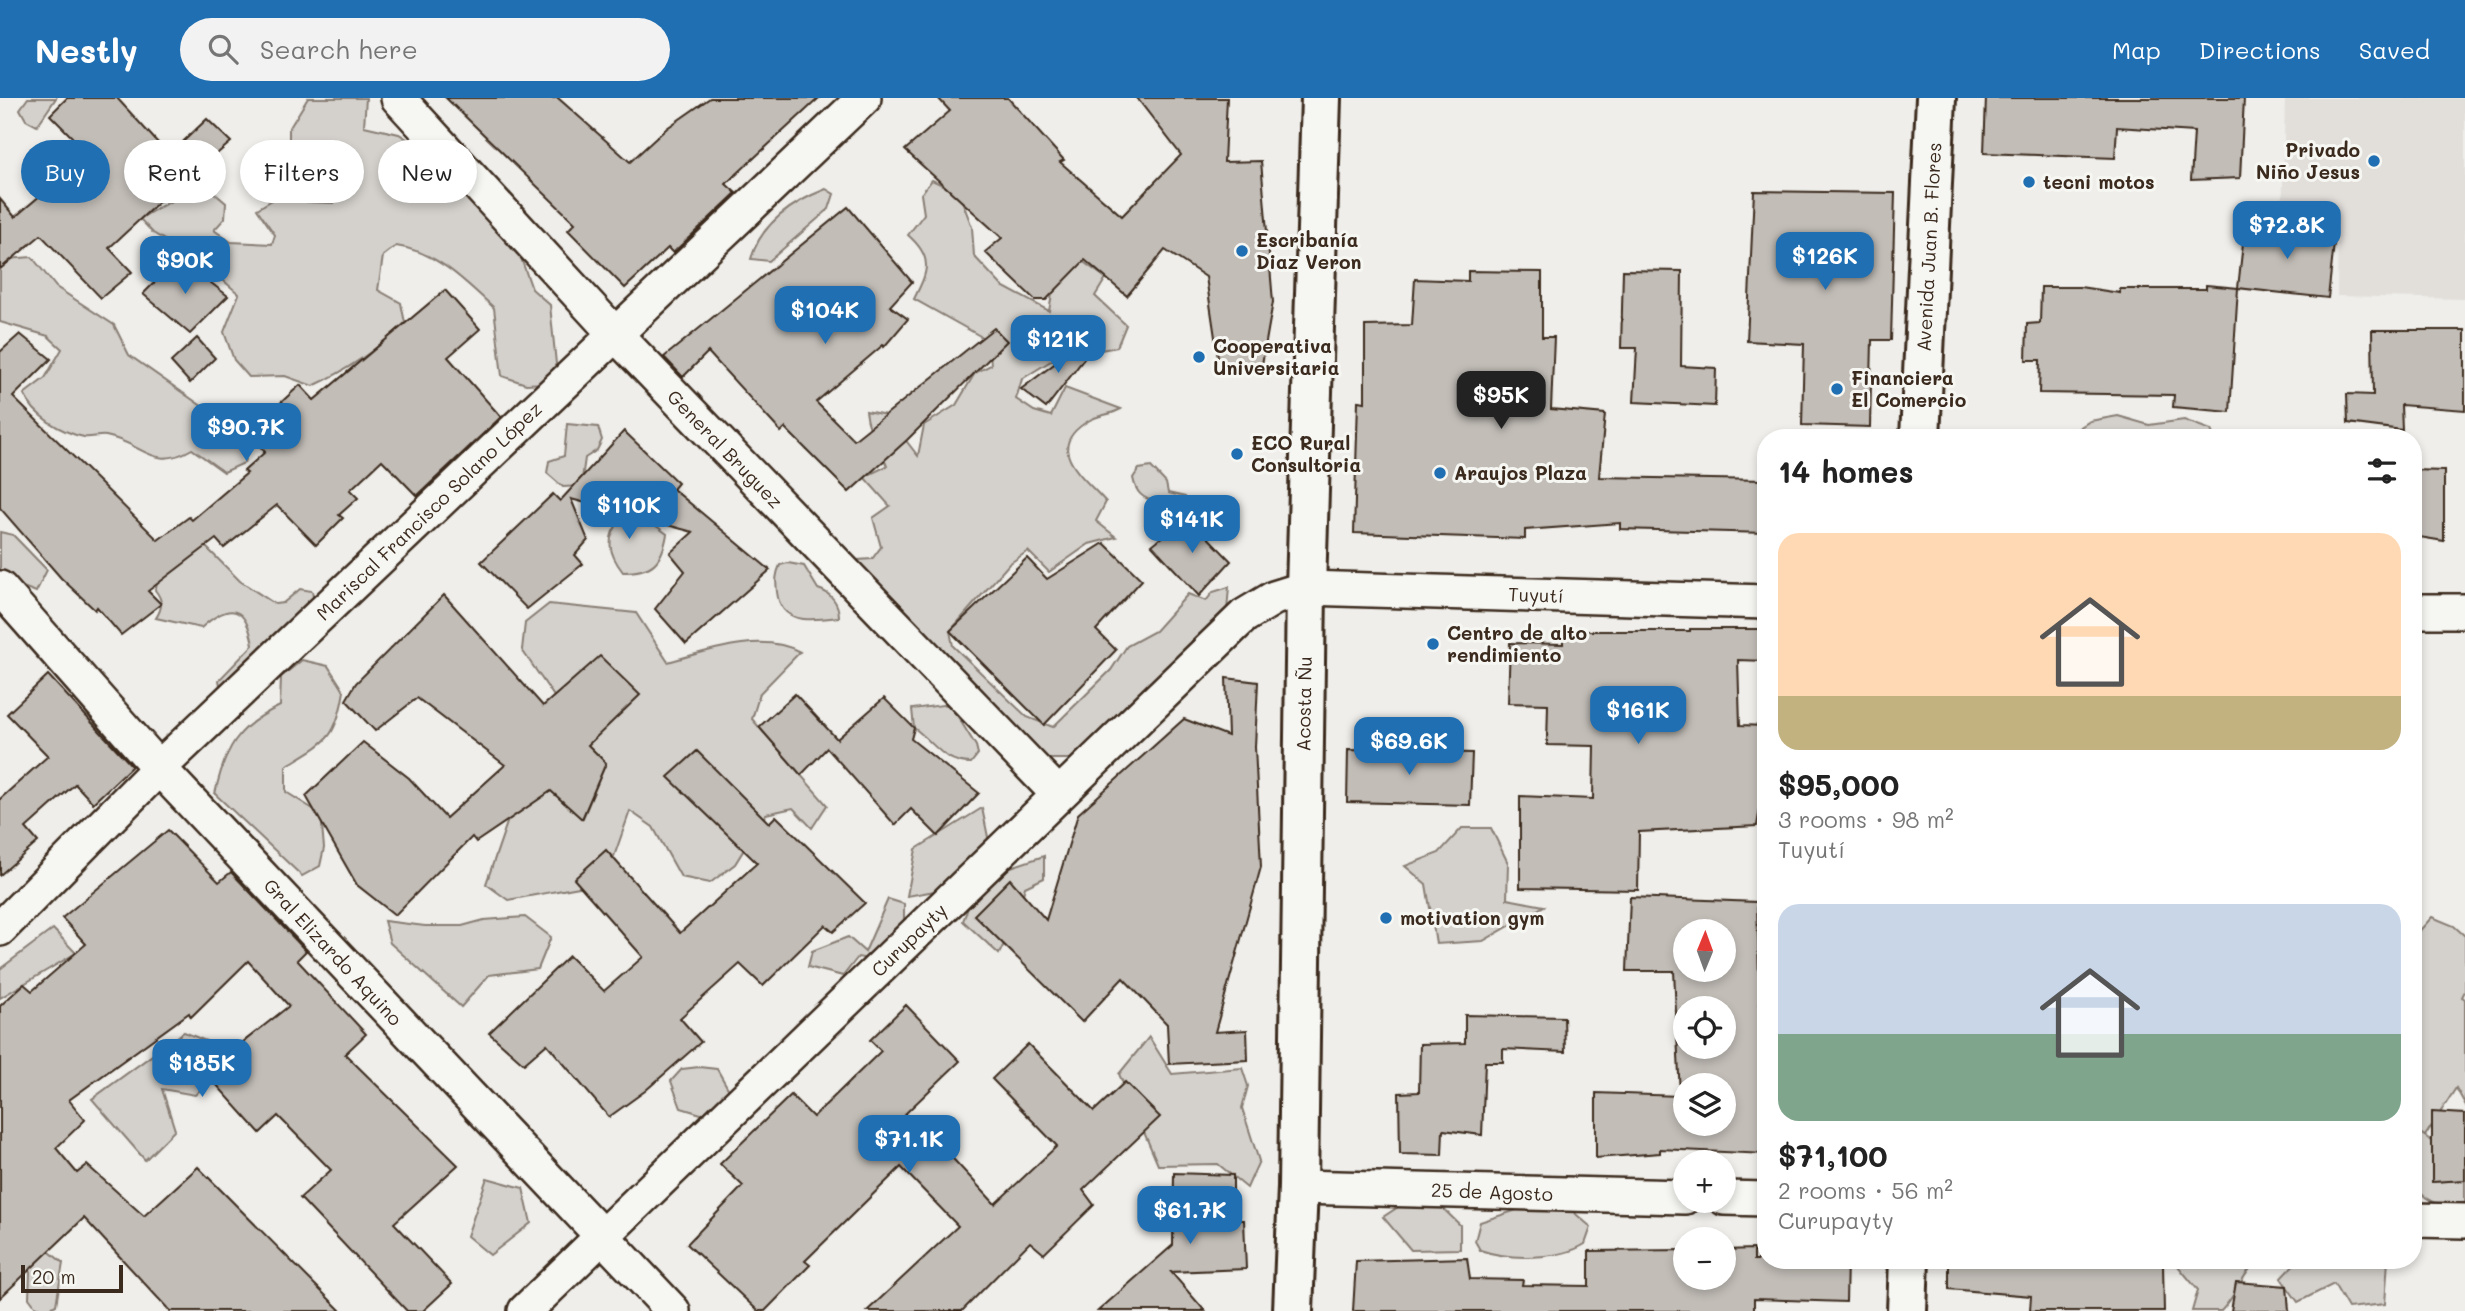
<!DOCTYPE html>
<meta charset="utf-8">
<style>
body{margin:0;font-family:Mali,sans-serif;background:#f2f2f2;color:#222;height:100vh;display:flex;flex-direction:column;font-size:26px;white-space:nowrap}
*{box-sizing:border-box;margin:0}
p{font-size:23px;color:#767676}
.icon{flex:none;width:38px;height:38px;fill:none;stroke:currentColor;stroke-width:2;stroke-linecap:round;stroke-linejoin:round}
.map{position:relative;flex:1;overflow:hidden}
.sheet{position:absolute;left:1757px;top:331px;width:665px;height:840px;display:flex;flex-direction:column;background:#fff;border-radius:28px;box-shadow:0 4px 10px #0003}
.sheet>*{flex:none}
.top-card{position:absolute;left:21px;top:42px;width:665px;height:63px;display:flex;gap:14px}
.needle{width:46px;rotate:1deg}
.tools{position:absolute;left:1673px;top:821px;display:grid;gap:14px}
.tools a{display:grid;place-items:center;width:63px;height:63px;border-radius:50%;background:#fff;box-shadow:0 4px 10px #0003;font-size:35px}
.scale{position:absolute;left:21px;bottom:18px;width:102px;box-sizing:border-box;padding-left:7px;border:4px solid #3b2a1e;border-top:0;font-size:19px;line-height:24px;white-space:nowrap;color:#3b2a1e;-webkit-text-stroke:5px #f6f6f2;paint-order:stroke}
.price{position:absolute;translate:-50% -60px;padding:0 16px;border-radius:14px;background:#1f6fb2;color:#fff;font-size:23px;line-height:46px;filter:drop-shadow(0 2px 4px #0008)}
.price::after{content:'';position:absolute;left:50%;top:42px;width:21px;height:16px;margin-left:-10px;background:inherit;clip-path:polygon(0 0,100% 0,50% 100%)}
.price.current{background:#222;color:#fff}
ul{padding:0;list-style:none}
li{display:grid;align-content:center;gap:14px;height:371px;padding:0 21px}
li span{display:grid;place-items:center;height:217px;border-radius:21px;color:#555}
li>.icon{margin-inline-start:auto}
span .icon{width:126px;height:126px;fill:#fffc;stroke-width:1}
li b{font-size:30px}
h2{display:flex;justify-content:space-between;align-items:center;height:84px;padding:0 21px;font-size:30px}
.pill{padding:0 24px;border-radius:32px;background:#fff;box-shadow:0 4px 10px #0003;font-size:24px;line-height:63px}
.pill.current{background:#1f6fb2;color:#fff}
header{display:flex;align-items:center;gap:42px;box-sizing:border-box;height:98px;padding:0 35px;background:#1f6fb2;color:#fff}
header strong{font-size:33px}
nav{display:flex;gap:38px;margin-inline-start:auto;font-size:24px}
.search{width:490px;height:63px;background:#f2f2f2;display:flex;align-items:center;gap:18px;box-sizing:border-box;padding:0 24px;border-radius:38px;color:#767676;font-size:26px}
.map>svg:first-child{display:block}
</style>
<header>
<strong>Nestly</strong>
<div class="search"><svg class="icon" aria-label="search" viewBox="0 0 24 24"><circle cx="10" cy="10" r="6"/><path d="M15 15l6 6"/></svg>Search here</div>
<nav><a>Map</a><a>Directions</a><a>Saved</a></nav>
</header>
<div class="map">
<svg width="2465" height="1213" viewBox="0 0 2465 1213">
<rect width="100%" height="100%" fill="#efeeea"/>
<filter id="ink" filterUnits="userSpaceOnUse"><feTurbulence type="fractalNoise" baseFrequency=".0143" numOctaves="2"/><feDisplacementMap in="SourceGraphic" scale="14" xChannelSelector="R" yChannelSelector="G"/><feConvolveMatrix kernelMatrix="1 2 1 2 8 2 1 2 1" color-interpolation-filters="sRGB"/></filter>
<g filter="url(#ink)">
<path fill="#e2dfdb" d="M2285,0H2465V201L2337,198L2338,128L2282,126Z"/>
<g fill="#d4d1cc" stroke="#887e75" stroke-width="2">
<path d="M28,0H56L37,28L26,22L20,11Z"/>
<path d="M308,0H366L364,28L399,36L428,54L404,75L405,90L444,81H460L512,135L532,191L550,207L556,266L545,285L526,286L502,278L494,210C466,184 436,153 396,148L383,158L378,192L401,205L405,225C379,250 346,273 313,288L285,278L249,279L234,262L224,234L239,196L203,165L153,135L140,121C160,107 183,97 206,88L226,105L225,120L214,132L231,144L272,146L275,137L257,111L284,95L307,104L333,105L327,73L289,48V31Z"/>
<path d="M932,82L959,95L972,129L974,158L1002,188L1049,213L1052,196L1072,156L1106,180L1095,198L1126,227L1117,249L1101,252L1088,237L1067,221L1058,239L1067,253L1022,281L1016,301L1034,313L1051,318L1065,290L1121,311C1110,317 1099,317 1090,322C1041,350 1083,378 1106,404L1096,423L1116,439L1089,446L1049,474L1028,453L1009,466L950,533L953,548L1027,619L1053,629L1111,572L1127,548L1155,533L1188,496L1206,503L1213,494L1229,489L1226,525L1077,661H1040L862,482L858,462L872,461L881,449L873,420L890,408L864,379L887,368C879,348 868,334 866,313L886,317L918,358L924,327L956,307L975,275L991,267L989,243L914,201C928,173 934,160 908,137L924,116L921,96Z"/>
<path d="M826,91L834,96L829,111L769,163L751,161C761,125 793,104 826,91Z"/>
<path d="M32,159L56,189L114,227L129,257L250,342L244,365L224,374L192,351C153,374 143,345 106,338C99,337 91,340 84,339C60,334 34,318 24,296L45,280L62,251L48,238L0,224V167L7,161Z"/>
<path d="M2118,318L2149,327L2184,322L2211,332L2214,339H2065L2090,323Z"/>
<path d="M567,326L598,329L602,342L597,352L585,360L581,388L563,389L547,375L549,363L564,358Z"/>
<path d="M1151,369L1166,385L1168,395L1185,399L1197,418H1187L1177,425L1158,416L1156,404C1142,400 1136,395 1133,380L1139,371Z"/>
<path d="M622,421L648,422L667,436C662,465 652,474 623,474C609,456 604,439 622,421Z"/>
<path d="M0,434L13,437L47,472L36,494L15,486L0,473Z"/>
<path d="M198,441L240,483L275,506L283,505L300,491L312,493L315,509L221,592L219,582L253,547C246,506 229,505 201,530L156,520C163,509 163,502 155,492L159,481Z"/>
<path d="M788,465L804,468L818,491C831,495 839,505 839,519C813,522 781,528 777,494C776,483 775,478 780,467Z"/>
<path d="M549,506L636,515L668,564C707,553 762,533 800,554L760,595L752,621L827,707L812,730L793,710L766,716L735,766L710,785L681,779L653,729L630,713L611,767L590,787L508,802L486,786L510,716L551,693L583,720L606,665L587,646L522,552L525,525Z"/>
<path d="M302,562L328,568L344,593C336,642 327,643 286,668V694L321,716L324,750L320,768L302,778L215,696C225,650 237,628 280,608L281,579Z"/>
<path d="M950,606L976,648L978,656L971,665C943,665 935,645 914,630L912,611Z"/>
<path d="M982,710L989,744L946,791L907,798L916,751Z"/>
<path d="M1462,730H1491L1508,765L1507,801L1544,808L1483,843L1436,846L1426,786L1405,768L1439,755Z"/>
<path d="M1044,758V780L1025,789L1016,822L999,856L963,823L975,792L1005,771Z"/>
<path d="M888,801L904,806V826L872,862L858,859L843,878L808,869L812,853L848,839L865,854Z"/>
<path d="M525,819L551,839L538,871L489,877L461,909L390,845L384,823L425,828H462L484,822Z"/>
<path d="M2432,819L2454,828L2465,838V893L2462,899L2465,901V1006L2456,990L2425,1038L2420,1035L2432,1043L2433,1084L2465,1082V1111C2443,1108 2421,1105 2413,1082V985L2422,974L2424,947L2413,926L2417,896L2413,875L2414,839Z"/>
<path d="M53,831L76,855L0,900V871Z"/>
<path d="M184,934L213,946L211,982L195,997L162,991L175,1032L145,1062L92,1001Z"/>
<path d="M1149,939L1172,976L1242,970L1248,988L1242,1010L1259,1063L1247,1090L1218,1066L1158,1067L1119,976Z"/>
<path d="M699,969L717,971L730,994L711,1019L681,1010L671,983L682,971Z"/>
<path d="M487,1080L523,1090L531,1125L490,1157L467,1138Z"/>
<path d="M1424,1092L1460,1127V1151L1411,1152L1383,1119Z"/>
<path d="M0,1098L45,1150L63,1165L56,1207L46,1212L35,1208L29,1200L30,1175Z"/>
<path d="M1526,1109L1571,1112L1591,1129L1585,1146C1560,1162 1508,1162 1480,1152L1475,1143L1480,1124Z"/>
<path d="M2173,1162H2258C2241,1177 2237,1197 2221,1213H2192L2198,1192Z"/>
<path d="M2298,1162H2388L2385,1206L2348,1210L2334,1186L2298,1204L2281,1180Z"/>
</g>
<g fill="#c2bdb7" stroke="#3b2a1e" stroke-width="2" fill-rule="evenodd">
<path d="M67,0H117L169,57L207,21L231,44L206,65L203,63L109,150L132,174L101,200L41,137L0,171V101L15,119L89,56L50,17Z"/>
<path d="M446,0H558L630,64L667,30L710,0H819L726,86L736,95L673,155L668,150L625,190L568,132L575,125Z"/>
<path d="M938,0H1008L1064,62L1060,64L1122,118L1181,57L1137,0H1227L1224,64L1261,63L1273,204L1261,272L1219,266L1206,179L1165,152L1127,198L1085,162L1046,202H1035L985,154L1002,140L905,52L950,13Z"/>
<path d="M1986,0H2244L2240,80L2191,82L2194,34L2117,29L2115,60L1984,55Z"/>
<path d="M1754,93L1895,95L1891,242H1872L1870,329L1802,327L1804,246L1747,243Z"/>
<path d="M848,109L912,184L890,208L908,221L884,249L883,247L816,304L854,342L994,230L1007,243L907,342L849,394L785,330L781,334L708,254L683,279L664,259Z"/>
<path d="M2245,127L2335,136L2328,200L2238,190Z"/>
<path d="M179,160L228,198L190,236L143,196Z"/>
<path d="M1623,172L1682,173L1681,268L1716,270L1715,308L1634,304L1637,250H1621Z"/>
<path d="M1468,173L1542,174V239H1554L1551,311L1605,316L1599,379L1766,382V435L1620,431V425L1525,432V441L1354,435L1358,303L1365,304V228L1412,227L1415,181L1468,183Z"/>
<path d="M2206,187L2238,190L2230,314L2173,309L2174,297L2039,295L2040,262H2026L2027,226L2040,225L2041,189H2080L2120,195V191H2206Z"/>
<path d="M445,192L480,231L448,259L501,319L417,398L382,362L350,392L358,400L339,417L343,420L316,447L277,407L224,450L216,441L148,493L161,506L121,537L97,509L95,512L61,480L0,410V254L20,236L51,261L13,299L158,442L189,419L192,422L247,375L244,373L265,354L248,335L300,287L314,302Z"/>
<path d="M2372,232H2465V312L2401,307L2402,332L2348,325L2347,296L2373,297Z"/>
<path d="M1090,239L1096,245L1046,310L1021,291Z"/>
<path d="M197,240L215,260L190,285L171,264Z"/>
<path d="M624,333L678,385L673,391L770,472L686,546L655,511L685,473L670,455L693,434L571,401L588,442L575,457L583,466L527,511L481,464L553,396L560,403Z"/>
<path d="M2413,372L2444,373V443L2413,438Z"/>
<path d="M1187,418L1231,463L1199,498L1152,447Z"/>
<path d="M1104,445L1142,482L1096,532L1116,552L1044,627L950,533L1027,460L1047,481Z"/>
<path d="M444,497L543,608L600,558L640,597L588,647L606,665L582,721L551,693L476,744L472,739L395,817L357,787L306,698L363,644L409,680L446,720L505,667L417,600L375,633L346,602L356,585Z"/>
<path d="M1690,531H1766V563L1738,562L1740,627L1766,628V675L1757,728L1639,734L1638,792L1520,790V698L1593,701L1594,648L1547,647L1548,606L1508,605L1510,545L1563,546V533H1690Z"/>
<path d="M48,577L132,668L93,705L75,686L26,730L38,744L0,777V701L48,658L7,616Z"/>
<path d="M1226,580L1258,584L1255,649L1261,769L1215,934L1247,932L1248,962L1169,966L1167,926L1123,880L1082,924L974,817L1010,781L1046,822L1078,716L1184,621L1228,638Z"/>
<path d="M795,596L837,641L884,600L914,630L911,641L979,695L938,738L911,711L895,727L827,650L801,677L759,629Z"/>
<path d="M1348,652L1472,655L1470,707L1347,704Z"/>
<path d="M697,653L769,725L776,718L865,805L833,834L825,827L763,888L740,866L680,920L701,944L645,993L609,1019L547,946L524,966L489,935L569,858L604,893L643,859L574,781L606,752L680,835L757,765L668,679Z"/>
<path d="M168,732L219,784L231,774L306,853L297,862L366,936L345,956L458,1067L394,1125L452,1186L423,1213H407L300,1100L331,1072L278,1018L260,1035L205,974L289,908L248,863L191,919L189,915L69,1002L85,1022L56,1050L77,1075L87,1067L144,1118L198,1069L341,1213H170L84,1120L0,1200V908L24,886L32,893L86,846L62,820Z"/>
<path d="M1630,799L1757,804L1760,916H1766V1056L1660,1051V1055L1596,1060V995L1680,998L1674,873H1627ZM1685,833H1724V872H1685ZM1685,910H1724V948H1685ZM1685,987H1724V1026H1685Z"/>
<path d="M906,907L960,963L905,1016L940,1052L943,1050L995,1106L1057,1048L992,981L1028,946L1094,1013L1125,984L1160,1019L1083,1092L1094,1107L1044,1156L1030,1144L962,1213H867L958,1128L901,1069L805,1163L810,1167L765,1213H758L687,1146L743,1088L720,1066L791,997L813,1019L881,953L870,942Z"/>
<path d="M1465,917L1564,919L1565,954L1503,951V964H1485L1482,1037L1443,1032L1442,1057L1400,1056L1399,995L1419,994L1420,946L1465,945Z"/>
<path d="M2432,1014L2465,1016V1082L2432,1084Z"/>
<path d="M1174,1075L1233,1077V1122H1244L1246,1171L1171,1174L1205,1213H1098L1173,1147Z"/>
<path d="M1754,1151V1162H1847L1846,1204L1754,1201V1213H1353L1356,1163L1467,1160L1470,1181L1523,1182L1522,1187L1589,1188V1153L1685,1152V1180H1724V1152Z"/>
<path d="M1949,1162L2163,1166L2164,1213H2030L2031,1198L1949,1191Z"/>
<path d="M2236,1184L2287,1188L2289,1213H2231Z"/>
</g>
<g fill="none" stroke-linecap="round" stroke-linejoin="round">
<g stroke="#3b2a1e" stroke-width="38">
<g id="street">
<path d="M398,0L615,236L1058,696"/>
<path d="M0,490L159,670L673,1213"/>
<path d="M2413,513H2465"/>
<path d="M0,831L159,670L864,0"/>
<path d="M1298,1089L1685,1099"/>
<path d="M1724,1100L1766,1101"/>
<path d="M2413,1122L2465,1123"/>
<path d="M525,1213L1244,518L1274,500L1306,490L1766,504"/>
</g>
</g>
<g stroke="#3b2a1e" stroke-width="44">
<g id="secondary">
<path d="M1920,340L1936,0"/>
<path d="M1293,1213L1298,1089L1306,490L1321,0"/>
<path d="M1907,1213L1909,1162"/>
</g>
</g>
<use href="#street" stroke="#f6f6f2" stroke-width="33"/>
<use href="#secondary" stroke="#f6f6f2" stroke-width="38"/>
</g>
</g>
<g fill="#1f6fb2" stroke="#f6f6f2" stroke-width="2.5">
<circle cx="2374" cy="63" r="7"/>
<circle cx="2029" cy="84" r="7"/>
<circle cx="1242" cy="153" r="7"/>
<circle cx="1199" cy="259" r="7"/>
<circle cx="1837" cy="291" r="7"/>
<circle cx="1237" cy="356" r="7"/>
<circle cx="1440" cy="375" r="7"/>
<circle cx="1433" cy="546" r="7"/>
<circle cx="1386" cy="820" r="7"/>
</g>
<g text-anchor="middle" stroke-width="6" stroke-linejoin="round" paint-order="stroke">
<g font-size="19" font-weight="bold" fill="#3b2a1e" stroke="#f6f6f2" text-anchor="start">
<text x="2360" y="59" text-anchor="end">Privado<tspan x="2360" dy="22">Niño Jesus</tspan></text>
<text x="2043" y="91">tecni motos</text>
<text x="1256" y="149">Escribanía<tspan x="1256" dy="22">Diaz Veron</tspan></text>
<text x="1213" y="255">Cooperativa<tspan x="1213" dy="22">Universitaria</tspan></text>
<text x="1851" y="287">Financiera<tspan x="1851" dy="22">El Comercio</tspan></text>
<text x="1251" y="352">ECO Rural<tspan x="1251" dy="22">Consultoria</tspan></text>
<text x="1454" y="382">Araujos Plaza</text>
<text x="1447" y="542">Centro de alto<tspan x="1447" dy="22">rendimiento</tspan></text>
<text x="1400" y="827">motivation gym</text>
</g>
<g font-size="19" fill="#3b2a1e" stroke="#f6f6f2">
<text transform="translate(1929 149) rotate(-87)" y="7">Avenida Juan B. Flores</text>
<text transform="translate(725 351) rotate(46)" y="7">General Bruguez</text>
<text transform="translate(429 413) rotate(-44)" y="7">Mariscal Francisco Solano López</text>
<text transform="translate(1536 497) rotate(2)" y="7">Tuyutí</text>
<text transform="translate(1304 606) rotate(-89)" y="7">Acosta Ñu</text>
<text transform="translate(909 842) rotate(-44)" y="7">Curupayty</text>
<text transform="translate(333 854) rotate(47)" y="7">Gral Elizardo Aquino</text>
<text transform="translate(1492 1094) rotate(2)" y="7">25 de Agosto</text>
</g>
</g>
</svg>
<div class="tools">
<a><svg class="needle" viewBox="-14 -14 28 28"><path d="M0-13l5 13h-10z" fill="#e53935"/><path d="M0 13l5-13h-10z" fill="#767676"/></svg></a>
<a><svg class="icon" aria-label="locate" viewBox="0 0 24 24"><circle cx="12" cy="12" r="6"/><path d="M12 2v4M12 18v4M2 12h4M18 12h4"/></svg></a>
<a><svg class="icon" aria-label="layers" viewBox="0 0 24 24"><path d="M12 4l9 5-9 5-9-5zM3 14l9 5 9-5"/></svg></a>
<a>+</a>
<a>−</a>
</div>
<div class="scale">20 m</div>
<b class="price" style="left:2287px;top:163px">$72.8K</b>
<b class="price" style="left:1825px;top:194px">$126K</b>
<b class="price" style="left:185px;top:198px">$90K</b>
<b class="price" style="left:825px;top:248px">$104K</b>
<b class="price" style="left:1058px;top:277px">$121K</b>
<b class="price current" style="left:1501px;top:333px">$95K</b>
<b class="price" style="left:246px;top:365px">$90.7K</b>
<b class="price" style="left:629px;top:443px">$110K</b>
<b class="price" style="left:1192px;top:457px">$141K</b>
<b class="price" style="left:1638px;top:648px">$161K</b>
<b class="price" style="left:1409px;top:679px">$69.6K</b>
<b class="price" style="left:202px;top:1001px">$185K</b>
<b class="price" style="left:909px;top:1077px">$71.1K</b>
<b class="price" style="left:1190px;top:1148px">$61.7K</b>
<div class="top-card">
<a class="pill current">Buy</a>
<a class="pill">Rent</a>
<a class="pill">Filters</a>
<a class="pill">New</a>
</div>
<section class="sheet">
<h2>14 homes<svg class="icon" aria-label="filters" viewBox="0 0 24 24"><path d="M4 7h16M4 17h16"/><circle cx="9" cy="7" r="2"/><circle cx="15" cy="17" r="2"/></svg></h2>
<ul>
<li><span style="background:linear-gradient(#ffd9b3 75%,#c2b280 0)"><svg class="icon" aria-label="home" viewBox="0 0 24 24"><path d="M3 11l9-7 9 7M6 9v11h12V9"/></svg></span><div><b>$95,000</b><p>3 rooms · 98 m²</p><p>Tuyutí</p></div></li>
<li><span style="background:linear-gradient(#c9d6e8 60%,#7fa58c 0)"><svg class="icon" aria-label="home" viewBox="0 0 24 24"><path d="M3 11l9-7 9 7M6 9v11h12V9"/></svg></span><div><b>$71,100</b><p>2 rooms · 56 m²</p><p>Curupayty</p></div></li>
</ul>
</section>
</div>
